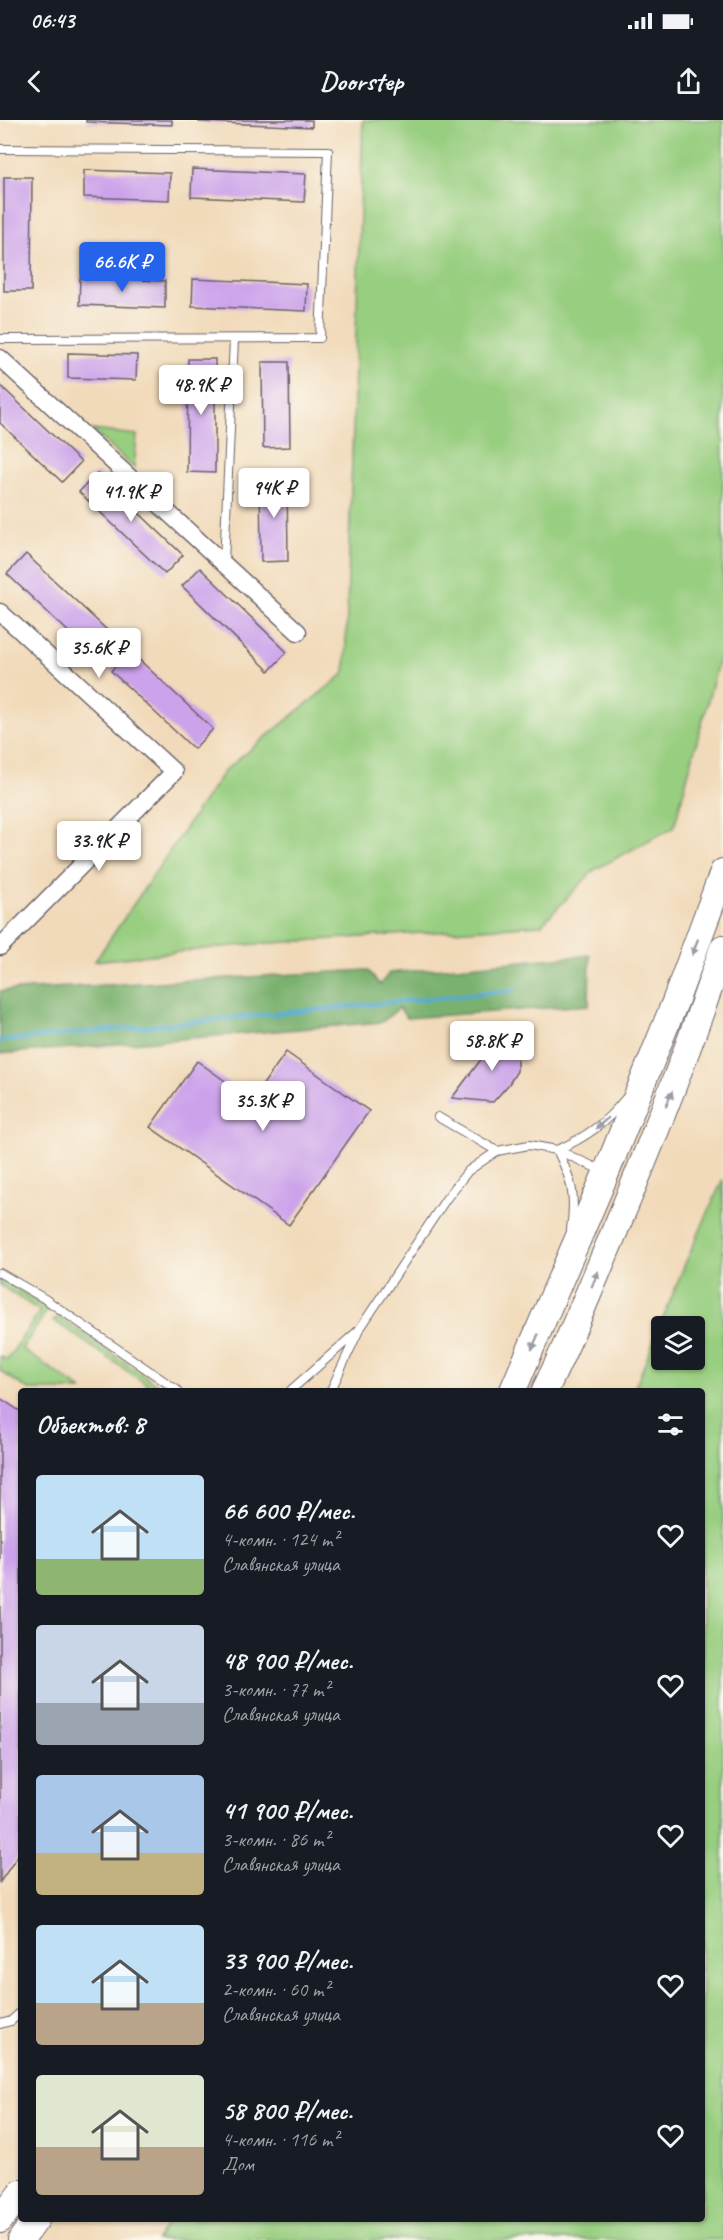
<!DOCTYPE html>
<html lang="ru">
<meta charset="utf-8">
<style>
body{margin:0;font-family:Caveat,sans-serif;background:#20242c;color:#f1f3f6;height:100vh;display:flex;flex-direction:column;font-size:22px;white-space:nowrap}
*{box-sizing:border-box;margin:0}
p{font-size:20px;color:#9ea1a6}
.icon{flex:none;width:33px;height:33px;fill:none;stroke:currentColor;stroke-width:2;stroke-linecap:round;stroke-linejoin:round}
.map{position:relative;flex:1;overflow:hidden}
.drawer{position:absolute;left:18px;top:1268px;width:687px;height:834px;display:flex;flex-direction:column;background:#171b24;border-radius:6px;box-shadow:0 2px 4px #0004}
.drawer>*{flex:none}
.fabs{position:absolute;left:651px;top:1196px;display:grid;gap:12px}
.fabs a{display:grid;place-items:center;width:54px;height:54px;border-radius:6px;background:#171b24;box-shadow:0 2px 4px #0004;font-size:30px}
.price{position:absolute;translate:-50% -51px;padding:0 14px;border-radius:6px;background:#fff;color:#222;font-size:20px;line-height:39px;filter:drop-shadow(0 2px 3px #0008)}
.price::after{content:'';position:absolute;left:50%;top:36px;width:18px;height:14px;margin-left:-9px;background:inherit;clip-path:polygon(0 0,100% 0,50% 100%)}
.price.current{background:#2563eb;color:#fff}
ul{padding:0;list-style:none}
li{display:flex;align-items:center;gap:18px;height:150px;padding:0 18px}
li span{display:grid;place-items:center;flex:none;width:168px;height:120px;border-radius:6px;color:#555}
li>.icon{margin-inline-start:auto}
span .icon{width:72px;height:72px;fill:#fffc;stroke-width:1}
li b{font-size:26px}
h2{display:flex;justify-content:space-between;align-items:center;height:72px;padding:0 18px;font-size:26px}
.status{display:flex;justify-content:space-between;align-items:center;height:42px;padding:0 30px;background:#171b24;direction:ltr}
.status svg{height:16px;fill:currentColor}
header{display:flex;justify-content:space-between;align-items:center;height:78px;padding:0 18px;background:#171b24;font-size:27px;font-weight:700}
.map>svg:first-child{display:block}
</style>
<div class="status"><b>06:43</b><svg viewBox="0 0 49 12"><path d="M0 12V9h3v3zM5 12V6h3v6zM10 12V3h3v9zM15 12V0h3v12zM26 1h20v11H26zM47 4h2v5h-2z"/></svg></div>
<header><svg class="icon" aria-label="back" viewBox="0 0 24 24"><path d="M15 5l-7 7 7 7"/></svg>Doorstep<svg class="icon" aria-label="share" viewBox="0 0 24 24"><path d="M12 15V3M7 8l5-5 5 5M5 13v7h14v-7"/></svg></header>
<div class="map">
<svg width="723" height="2120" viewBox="0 0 723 2120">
<rect width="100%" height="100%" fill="#fbf7ec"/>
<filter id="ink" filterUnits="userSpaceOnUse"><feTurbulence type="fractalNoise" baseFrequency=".0167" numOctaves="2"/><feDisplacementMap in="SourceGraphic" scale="12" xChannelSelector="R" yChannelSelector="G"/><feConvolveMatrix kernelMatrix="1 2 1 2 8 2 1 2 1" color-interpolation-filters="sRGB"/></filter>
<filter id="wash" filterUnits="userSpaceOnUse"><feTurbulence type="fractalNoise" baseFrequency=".008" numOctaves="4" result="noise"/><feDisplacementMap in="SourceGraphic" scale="24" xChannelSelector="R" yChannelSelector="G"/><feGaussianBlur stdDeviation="1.35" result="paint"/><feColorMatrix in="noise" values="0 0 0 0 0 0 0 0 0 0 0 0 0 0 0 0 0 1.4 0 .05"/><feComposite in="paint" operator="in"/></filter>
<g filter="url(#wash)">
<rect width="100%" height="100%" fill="#f1daba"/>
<g fill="#98ce80" stroke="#5d785e" stroke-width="1.5" fill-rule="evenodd">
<path d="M363,0H723V524L674,707L594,750L541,805L242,825L95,841L224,651L345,553Z"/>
<path d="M92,310L137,315L134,348Z"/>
<path d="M723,1059V2120H156L171,2098H702V1270H634L685,1144ZM662,1206H694V1239H662Z"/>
<path d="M0,1158L48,1189L22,1229L82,1270H29L0,1251V1236L7,1240L40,1191L0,1165Z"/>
<path d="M59,1197L165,1270H155L53,1200Z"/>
</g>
<path fill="#7ab16e" stroke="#4e6a54" stroke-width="1.5" d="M590,835L589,885L407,898L399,888L382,902L0,934V871L368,850L380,865L389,853Z"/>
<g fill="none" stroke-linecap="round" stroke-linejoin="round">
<path stroke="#53abd0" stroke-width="4.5" d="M0,921L515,870"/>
</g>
<g id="blocks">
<g fill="#cca3eb">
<path d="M86,0H172V5L86,2Z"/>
<path d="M199,0H312V7L199,2Z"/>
<path d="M192,49L306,54L304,82L191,77Z"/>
<path d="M84,50L170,53L169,80L84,77Z"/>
<path d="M4,57H32L31,171H4Z"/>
<path d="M80,158L165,161V188L79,185Z"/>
<path d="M193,159L307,164L306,191L192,186Z"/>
<path d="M68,233L137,235L136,260L68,258Z"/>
<path d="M188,239H215V353L187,352Z"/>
<path d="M262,242H289L290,327L263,328Z"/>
<path d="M0,265L81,342L62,362L0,303Z"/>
<path d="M97,353L183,435L165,454L79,372Z"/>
<path d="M260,356H287L288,441L261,442Z"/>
<path d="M26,434L109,512L90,532L7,454Z"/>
<path d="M200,448L287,532L269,551L182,466Z"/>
<path d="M130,531L213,609L194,629L111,551Z"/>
<path d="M504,909L513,920L517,932V951L509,964L493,982L452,978Z"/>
<path d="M286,932L369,991L289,1105L150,1007L197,941L252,980Z"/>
<path d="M0,1278L21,1292V1731L0,1762Z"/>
</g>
</g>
</g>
<g filter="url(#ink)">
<use href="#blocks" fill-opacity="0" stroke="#6a6267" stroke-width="1.5"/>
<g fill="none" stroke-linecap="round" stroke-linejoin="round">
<g stroke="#6a6267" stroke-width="10">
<g id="service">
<path d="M0,29L328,31L320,218L0,219"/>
<path d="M224,443L234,219"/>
<path d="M438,997L497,1031"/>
<path d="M571,1109C576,1075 572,1060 557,1030C585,1018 606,1003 625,979"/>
<path d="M0,1153L45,1179L177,1270"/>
<path d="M359,1210L446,1079L468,1051L497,1031L529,1025L557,1030L603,1051"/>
<path d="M291,1270L359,1210L331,1270"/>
<path d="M0,1904L11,1901L21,1892"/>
</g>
</g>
<g stroke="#6a6267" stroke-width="19">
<g id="minor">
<path d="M0,238L298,512"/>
<path d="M0,492L174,652L0,827"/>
</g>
</g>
<g stroke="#6a6267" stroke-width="28">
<g id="primary">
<path d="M513,1270L606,1053L675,882L723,752"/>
<path d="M545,1270C570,1220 591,1167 613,1115C653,1020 690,926 723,828"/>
<path d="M0,2100L21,2073"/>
<path d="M21,2120L37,2098"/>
</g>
</g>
<use href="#service" stroke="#fff" stroke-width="8"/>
<use href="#minor" stroke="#fff" stroke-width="16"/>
<use href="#primary" stroke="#fff" stroke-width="26"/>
</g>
<defs><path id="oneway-solid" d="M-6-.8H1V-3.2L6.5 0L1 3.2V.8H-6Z" transform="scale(1.5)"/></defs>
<g fill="#9c9ca7">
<use href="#oneway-solid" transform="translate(695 827) rotate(110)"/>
<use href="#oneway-solid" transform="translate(669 979) rotate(-68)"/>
<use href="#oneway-solid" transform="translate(602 1003) rotate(139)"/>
<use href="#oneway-solid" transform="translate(595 1159) rotate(-67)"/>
<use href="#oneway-solid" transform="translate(535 1222) rotate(113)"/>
</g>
</g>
</svg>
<div class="fabs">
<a><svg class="icon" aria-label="layers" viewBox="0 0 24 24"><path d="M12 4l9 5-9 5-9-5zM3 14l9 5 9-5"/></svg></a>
</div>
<b class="price current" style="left:122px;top:173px">66.6K ₽</b>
<b class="price" style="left:201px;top:296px">48.9K ₽</b>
<b class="price" style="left:274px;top:399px">94K ₽</b>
<b class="price" style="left:131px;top:403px">41.9K ₽</b>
<b class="price" style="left:99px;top:559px">35.6K ₽</b>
<b class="price" style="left:99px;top:752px">33.9K ₽</b>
<b class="price" style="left:492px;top:952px">58.8K ₽</b>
<b class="price" style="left:263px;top:1012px">35.3K ₽</b>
<section class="drawer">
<h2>Объектов: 8<svg class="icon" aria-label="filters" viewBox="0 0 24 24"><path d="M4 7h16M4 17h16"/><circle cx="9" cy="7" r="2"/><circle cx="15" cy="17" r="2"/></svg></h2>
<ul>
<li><span style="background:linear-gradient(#bfe0f5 70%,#8fb573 0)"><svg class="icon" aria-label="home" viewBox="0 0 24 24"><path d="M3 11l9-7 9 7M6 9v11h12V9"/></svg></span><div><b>66 600 ₽/мес.</b><p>4-комн. · 124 m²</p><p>Славянская улица</p></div><svg class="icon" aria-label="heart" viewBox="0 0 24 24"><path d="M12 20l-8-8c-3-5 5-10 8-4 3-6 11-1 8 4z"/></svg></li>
<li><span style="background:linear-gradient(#c9d6e8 65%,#9aa5b1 0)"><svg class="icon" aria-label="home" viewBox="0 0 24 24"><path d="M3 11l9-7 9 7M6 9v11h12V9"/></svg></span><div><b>48 900 ₽/мес.</b><p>3-комн. · 77 m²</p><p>Славянская улица</p></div><svg class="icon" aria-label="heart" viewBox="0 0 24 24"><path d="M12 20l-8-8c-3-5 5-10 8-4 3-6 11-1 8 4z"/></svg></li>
<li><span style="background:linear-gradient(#a9c7e8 65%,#c2b280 0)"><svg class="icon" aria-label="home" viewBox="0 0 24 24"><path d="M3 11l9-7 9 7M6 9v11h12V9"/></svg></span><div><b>41 900 ₽/мес.</b><p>3-комн. · 86 m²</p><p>Славянская улица</p></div><svg class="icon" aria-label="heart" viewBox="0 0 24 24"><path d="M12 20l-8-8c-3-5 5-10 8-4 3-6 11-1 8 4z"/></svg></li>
<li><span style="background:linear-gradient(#bfe0f5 65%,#b9a48a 0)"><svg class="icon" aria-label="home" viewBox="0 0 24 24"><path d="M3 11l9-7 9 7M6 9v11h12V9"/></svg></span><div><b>33 900 ₽/мес.</b><p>2-комн. · 60 m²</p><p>Славянская улица</p></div><svg class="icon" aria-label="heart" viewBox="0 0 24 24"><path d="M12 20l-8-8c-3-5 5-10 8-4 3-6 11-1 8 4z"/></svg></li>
<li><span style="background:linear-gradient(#dfe7d0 60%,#b9a48a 0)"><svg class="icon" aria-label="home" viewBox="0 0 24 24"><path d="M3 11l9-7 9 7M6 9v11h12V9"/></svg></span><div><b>58 800 ₽/мес.</b><p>4-комн. · 116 m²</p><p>Дом</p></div><svg class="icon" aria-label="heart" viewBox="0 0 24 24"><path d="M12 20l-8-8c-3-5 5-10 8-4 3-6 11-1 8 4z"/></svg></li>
</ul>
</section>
</div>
